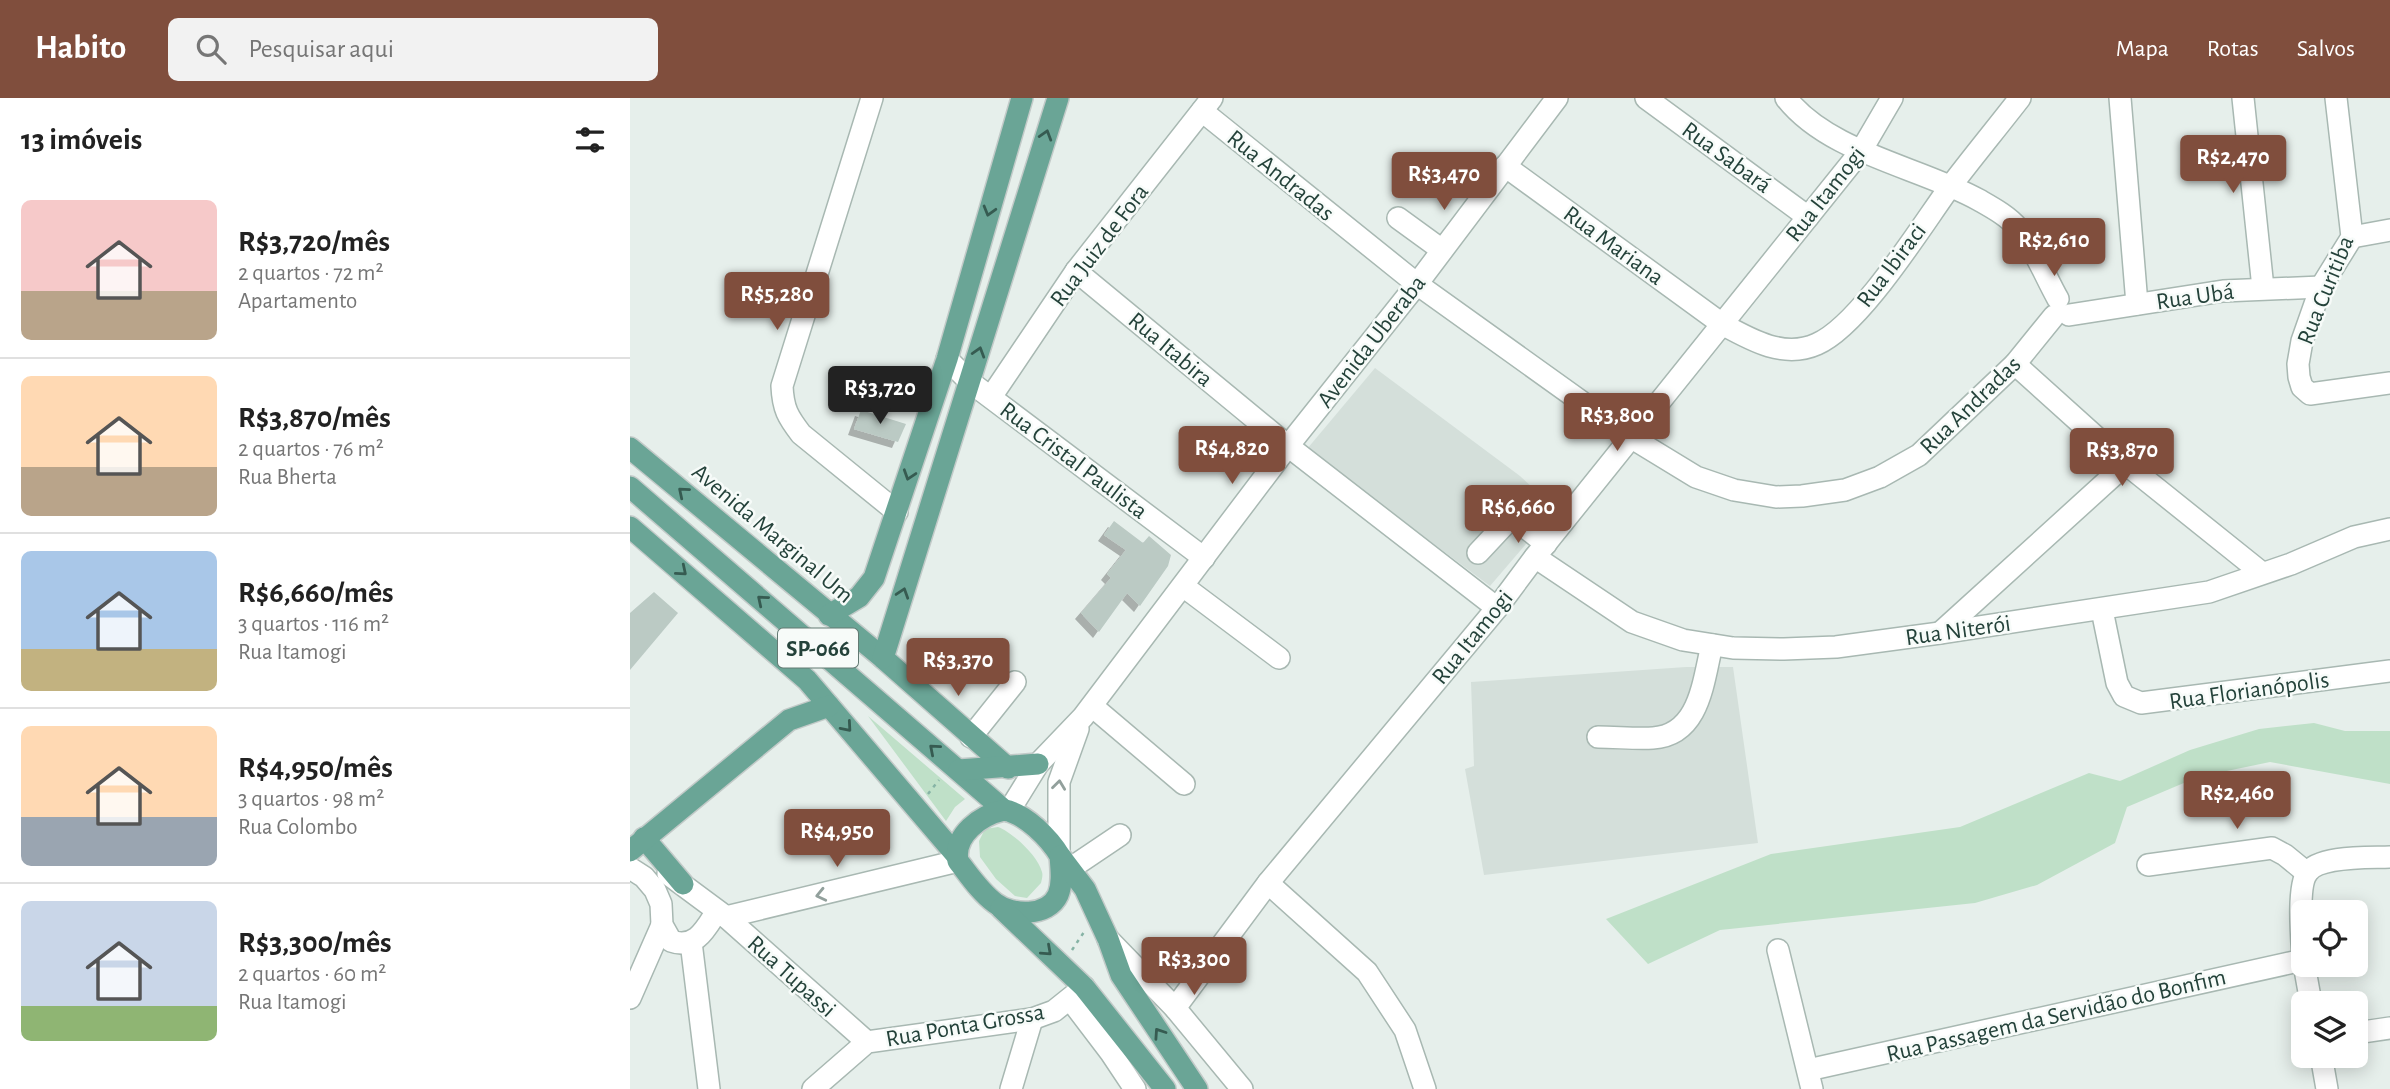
<!DOCTYPE html>
<html lang="pt">
<meta charset="utf-8">
<style>
body{margin:0;font-family:"Alegreya Sans",sans-serif;background:#f2f2f2;color:#222;height:100vh;display:flex;flex-direction:column;font-size:26px;white-space:nowrap}
*{box-sizing:border-box;margin:0}
p{font-size:23px;color:#767676}
.icon{flex:none;width:38px;height:38px;fill:none;stroke:currentColor;stroke-width:2;stroke-linecap:round;stroke-linejoin:round}
.map{position:relative;flex:1;overflow:hidden}
.drawer{display:flex;flex-direction:column;background:#fff;width:630px}
.drawer>*{flex:none}
.fabs{position:absolute;left:1661px;top:802px;display:grid;gap:14px}
.fabs a{display:grid;place-items:center;width:77px;height:77px;border-radius:10px;background:#fff;box-shadow:0 4px 18px #0003;font-size:35px}
.price{position:absolute;translate:-50% -60px;padding:0 16px;border-radius:7px;background:#804e3d;color:#fff;font-size:23px;line-height:46px;filter:drop-shadow(0 2px 4px #0008)}
.price::after{content:'';position:absolute;left:50%;top:42px;width:21px;height:16px;margin-left:-10px;background:inherit;clip-path:polygon(0 0,100% 0,50% 100%)}
.price.current{background:#222;color:#fff}
ul{padding:0;list-style:none}
li{display:flex;align-items:center;gap:21px;height:175px;padding:0 21px}
li+li{border-top:2px solid #e0e0e0}
li span{display:grid;place-items:center;flex:none;width:196px;height:140px;border-radius:10px;color:#555}
li>.icon{margin-inline-start:auto}
span .icon{width:84px;height:84px;fill:#fffc;stroke-width:1}
li b{font-size:30px}
h2{display:flex;justify-content:space-between;align-items:center;height:84px;padding:0 21px;font-size:30px}
header{display:flex;align-items:center;gap:42px;box-sizing:border-box;height:98px;padding:0 35px;background:#804e3d;color:#fff}
header strong{font-size:33px}
nav{display:flex;gap:38px;margin-inline-start:auto;font-size:24px}
.search{width:490px;height:63px;background:#f2f2f2;display:flex;align-items:center;gap:18px;box-sizing:border-box;padding:0 24px;border-radius:10px;color:#767676;font-size:26px}
main{display:flex;flex:1;min-height:0}
.map>svg:first-child{display:block}
</style>
<header>
<strong>Habito</strong>
<div class="search"><svg class="icon" aria-label="search" viewBox="0 0 24 24"><circle cx="10" cy="10" r="6"/><path d="M15 15l6 6"/></svg>Pesquisar aqui</div>
<nav><a>Mapa</a><a>Rotas</a><a>Salvos</a></nav>
</header>
<main>
<section class="drawer">
<h2>13 imóveis<svg class="icon" aria-label="filters" viewBox="0 0 24 24"><path d="M4 7h16M4 17h16"/><circle cx="9" cy="7" r="2"/><circle cx="15" cy="17" r="2"/></svg></h2>
<ul>
<li><span style="background:linear-gradient(#f6c9c9 65%,#b9a48a 0)"><svg class="icon" aria-label="home" viewBox="0 0 24 24"><path d="M3 11l9-7 9 7M6 9v11h12V9"/></svg></span><div><b>R$3,720/mês</b><p>2 quartos · 72 m²</p><p>Apartamento</p></div></li>
<li><span style="background:linear-gradient(#ffd9b3 65%,#b9a48a 0)"><svg class="icon" aria-label="home" viewBox="0 0 24 24"><path d="M3 11l9-7 9 7M6 9v11h12V9"/></svg></span><div><b>R$3,870/mês</b><p>2 quartos · 76 m²</p><p>Rua Bherta</p></div></li>
<li><span style="background:linear-gradient(#a9c7e8 70%,#c2b280 0)"><svg class="icon" aria-label="home" viewBox="0 0 24 24"><path d="M3 11l9-7 9 7M6 9v11h12V9"/></svg></span><div><b>R$6,660/mês</b><p>3 quartos · 116 m²</p><p>Rua Itamogi</p></div></li>
<li><span style="background:linear-gradient(#ffd9b3 65%,#9aa5b1 0)"><svg class="icon" aria-label="home" viewBox="0 0 24 24"><path d="M3 11l9-7 9 7M6 9v11h12V9"/></svg></span><div><b>R$4,950/mês</b><p>3 quartos · 98 m²</p><p>Rua Colombo</p></div></li>
<li><span style="background:linear-gradient(#c9d6e8 75%,#8fb573 0)"><svg class="icon" aria-label="home" viewBox="0 0 24 24"><path d="M3 11l9-7 9 7M6 9v11h12V9"/></svg></span><div><b>R$3,300/mês</b><p>2 quartos · 60 m²</p><p>Rua Itamogi</p></div></li>
</ul>
</section>
<div class="map">
<svg width="1760" height="991" viewBox="0 0 1760 991">
<defs>
<filter id="shadow"><feDropShadow dx="-6" dy="6" stdDeviation="0" flood-color="#0004"/></filter>
</defs>
<rect width="100%" height="100%" fill="#e6efeb"/>
<g fill="#d4dfda">
<path d="M745,270L890,378L926,411L860,488L677,351Z"/>
<path d="M1056,569H1103L1128,745L854,777L835,671L844,668L841,584Z"/>
</g>
<g fill="#bfe0c8">
<path d="M238,618L335,701L325,709L316,723Z"/>
<path d="M1684,625L1715,633H1760V686L1640,664L1568,679L1497,709L1485,745L1407,787L1345,805L1090,832L1018,866L976,821L1141,756L1330,729L1459,675L1490,683L1560,652L1629,631Z"/>
<path d="M368,729C382,734 408,758 412,774C413,777 412,781 411,785L397,800L385,798L366,781L350,759L349,743L355,731Z"/>
</g>
<g fill="#bbcac4" filter="url(#shadow)">
<path d="M231,312L276,326L268,344L224,331Z"/>
<path d="M484,423L513,445L519,438L541,457L538,468L510,508L497,495L469,534L451,515L481,480L477,476L496,452L474,437Z"/>
<path d="M24,494L48,515L0,572V515Z"/>
</g>
<g fill="none" stroke-linecap="round" stroke-linejoin="round">
<g stroke="#a8b8b2" stroke-width="24">
<g id="minor">
<path d="M242,0L152,288C153,311 158,319 171,336L267,414"/>
<path d="M1016,0L1178,119"/>
<path d="M1156,0C1199,55 1290,69 1349,102C1363,110 1378,118 1388,130C1405,151 1415,178 1428,201"/>
<path d="M1490,0L1507,206"/>
<path d="M1613,0L1633,190"/>
<path d="M1706,0L1722,139L1691,189L1672,243L1668,266L1669,279L1672,289L1680,296L1760,285"/>
<path d="M572,13L787,186L1002,340L1066,379L1104,392L1146,399L1172,398L1215,392L1250,379L1289,357L1385,266L1424,218"/>
<path d="M875,68L1092,226C1121,242 1154,261 1187,246C1229,228 1289,132 1317,93C1341,61 1366,31 1390,0"/>
<path d="M768,120L812,152"/>
<path d="M1722,139L1760,132"/>
<path d="M446,173L658,348L867,510"/>
<path d="M1439,217L1593,193L1691,189"/>
<path d="M317,261L340,284L574,460"/>
<path d="M1385,266L1496,366L1632,475"/>
<path d="M361,299L446,173L582,0"/>
<path d="M848,455L877,424L886,422L916,446"/>
<path d="M905,459L1002,524L1053,542L1103,550L1154,551L1206,549L1310,535L1579,494L1661,466L1724,439L1760,431"/>
<path d="M553,488L649,560"/>
<path d="M1472,512L1487,585L1494,598L1511,605L1760,573"/>
<path d="M1310,535L1496,366"/>
<path d="M462,608L554,686"/>
<path d="M341,639L385,584"/>
<path d="M968,639C986,639 1005,641 1023,640C1070,637 1073,583 1082,547"/>
<path d="M379,713L408,666L453,619L658,348L787,186L927,0"/>
<path d="M429,755V684L448,631"/>
<path d="M1518,767L1642,750L1655,757L1677,775"/>
<path d="M0,770L14,779L25,792L31,806L32,827L41,843C66,852 76,830 87,813"/>
<path d="M441,770L490,737"/>
<path d="M38,776L96,819L237,944"/>
<path d="M638,785L737,874L775,932L795,991"/>
<path d="M96,819L328,763"/>
<path d="M478,841L545,910L612,991"/>
<path d="M61,844L79,991"/>
<path d="M1148,852L1182,991"/>
<path d="M1673,861C1672,844 1667,789 1677,775C1689,757 1740,760 1760,759"/>
<path d="M1674,866L1681,905"/>
<path d="M0,900L32,827"/>
<path d="M440,901L481,955L505,991"/>
<path d="M545,910L638,785L867,510L905,459L1231,53L1262,0"/>
<path d="M1726,935L1760,930"/>
<path d="M1691,957L1697,991"/>
<path d="M1178,972L1673,862"/>
<path d="M183,991L237,944L402,921L424,913L454,889"/>
<path d="M381,991L402,921"/>
</g>
</g>
<g stroke="#c2cac8" stroke-width="24">
<g id="major">
<path d="M0,350L253,560L378,670"/>
<path d="M0,389L374,712"/>
<path d="M0,429L177,582L327,758"/>
<path d="M199,517L229,499L244,480L317,261L392,0"/>
<path d="M253,560L428,0"/>
<path d="M329,672L408,666"/>
<path d="M374,712C395,715 420,741 430,758C431,771 433,785 428,797C418,819 382,818 365,805C350,794 339,777 328,763C323,737 351,717 374,712Z"/>
<path d="M14,740L53,786"/>
<path d="M0,753L159,622L199,608"/>
<path d="M430,758L455,791L478,841L491,877L567,991"/>
<path d="M371,810L454,889L535,991"/>
</g>
</g>
<g stroke="#86b3a5" stroke-width="2.5" stroke-dasharray="3.5 5" stroke-linecap="butt">
<path d="M298,696L309,682"/>
<path d="M442,852L454,834"/>
</g>
<use href="#minor" stroke="#fff" stroke-width="21"/>
<use href="#major" stroke="#6aa596" stroke-width="21"/>
</g>
<defs><path id="oneway-chevron" d="M-2-3.5L2.5 0L-2 3.5" fill="none" stroke-width="1.6" stroke-linecap="round" stroke-linejoin="round" transform="scale(1.75)"/></defs>
<g stroke="#365b51">
<use href="#oneway-chevron" transform="translate(416 37) rotate(-73)"/>
<use href="#oneway-chevron" transform="translate(359 113) rotate(106)"/>
<use href="#oneway-chevron" transform="translate(349 254) rotate(-73)"/>
<use href="#oneway-chevron" transform="translate(279 377) rotate(108)"/>
<use href="#oneway-chevron" transform="translate(53 394) rotate(-140)"/>
<use href="#oneway-chevron" transform="translate(52 473) rotate(40)"/>
<use href="#oneway-chevron" transform="translate(273 495) rotate(-72)"/>
<use href="#oneway-chevron" transform="translate(132 502) rotate(-140)"/>
<use href="#oneway-chevron" transform="translate(217 629) rotate(49)"/>
<use href="#oneway-chevron" transform="translate(304 651) rotate(-139)"/>
<use href="#oneway-chevron" transform="translate(417 853) rotate(42)"/>
<use href="#oneway-chevron" transform="translate(529 935) rotate(-124)"/>
</g>
<g stroke="#92a09c">
<use href="#oneway-chevron" transform="translate(429 687) rotate(-83)"/>
<use href="#oneway-chevron" transform="translate(191 797) rotate(167)"/>
</g>
<g text-anchor="middle" stroke-width="5" stroke-linejoin="round" paint-order="stroke">
<rect fill="#f7fbf9" stroke="#637a73" stroke-width="2" x="148" y="530.5" width="80" height="39" rx="5"/>
<g font-size="23" font-weight="bold" fill="#24423a">
<text x="188" y="558">SP-066</text>
</g>
<g font-size="24" fill="#24423a" stroke="#f7fbf9">
<text transform="translate(1097 59) rotate(36)" y="8">Rua Sabará</text>
<text transform="translate(651 77) rotate(39)" y="8">Rua Andradas</text>
<text transform="translate(1195 96) rotate(-52)" y="8">Rua Itamogi</text>
<text transform="translate(469 147) rotate(-53)" y="8">Rua Juiz de Fora</text>
<text transform="translate(984 147) rotate(36)" y="8">Rua Mariana</text>
<text transform="translate(1261 167) rotate(-53)" y="8">Rua Ibiraci</text>
<text transform="translate(1695 192) rotate(-68)" y="8">Rua Curitiba</text>
<text transform="translate(1565 198) rotate(-8)" y="8">Rua Ubá</text>
<text transform="translate(741 243) rotate(-52)" y="8">Avenida Uberaba</text>
<text transform="translate(541 251) rotate(40)" y="8">Rua Itabira</text>
<text transform="translate(1340 307) rotate(-44)" y="8">Rua Andradas</text>
<text transform="translate(444 362) rotate(37)" y="8">Rua Cristal Paulista</text>
<text transform="translate(143 435) rotate(40)" y="8">Avenida Marginal Um</text>
<text transform="translate(1328 532) rotate(-8)" y="8">Rua Niterói</text>
<text transform="translate(842 539) rotate(-51)" y="8">Rua Itamogi</text>
<text transform="translate(1619 592) rotate(-8)" y="8">Rua Florianópolis</text>
<text transform="translate(162 878) rotate(42)" y="8">Rua Tupassi</text>
<text transform="translate(1426 917) rotate(-13)" y="8">Rua Passagem da Servidão do Bonfim</text>
<text transform="translate(335 927) rotate(-10)" y="8">Rua Ponta Grossa</text>
</g>
</g>
</svg>
<div class="fabs">
<a><svg class="icon" aria-label="locate" viewBox="0 0 24 24"><circle cx="12" cy="12" r="6"/><path d="M12 2v4M12 18v4M2 12h4M18 12h4"/></svg></a>
<a><svg class="icon" aria-label="layers" viewBox="0 0 24 24"><path d="M12 4l9 5-9 5-9-5zM3 14l9 5 9-5"/></svg></a>
</div>
<b class="price" style="left:1603px;top:97px">R$2,470</b>
<b class="price" style="left:814px;top:114px">R$3,470</b>
<b class="price" style="left:1424px;top:180px">R$2,610</b>
<b class="price" style="left:147px;top:234px">R$5,280</b>
<b class="price current" style="left:250px;top:328px">R$3,720</b>
<b class="price" style="left:987px;top:355px">R$3,800</b>
<b class="price" style="left:602px;top:388px">R$4,820</b>
<b class="price" style="left:1492px;top:390px">R$3,870</b>
<b class="price" style="left:888px;top:447px">R$6,660</b>
<b class="price" style="left:328px;top:600px">R$3,370</b>
<b class="price" style="left:1607px;top:733px">R$2,460</b>
<b class="price" style="left:207px;top:771px">R$4,950</b>
<b class="price" style="left:564px;top:899px">R$3,300</b>
</div>
</main>
